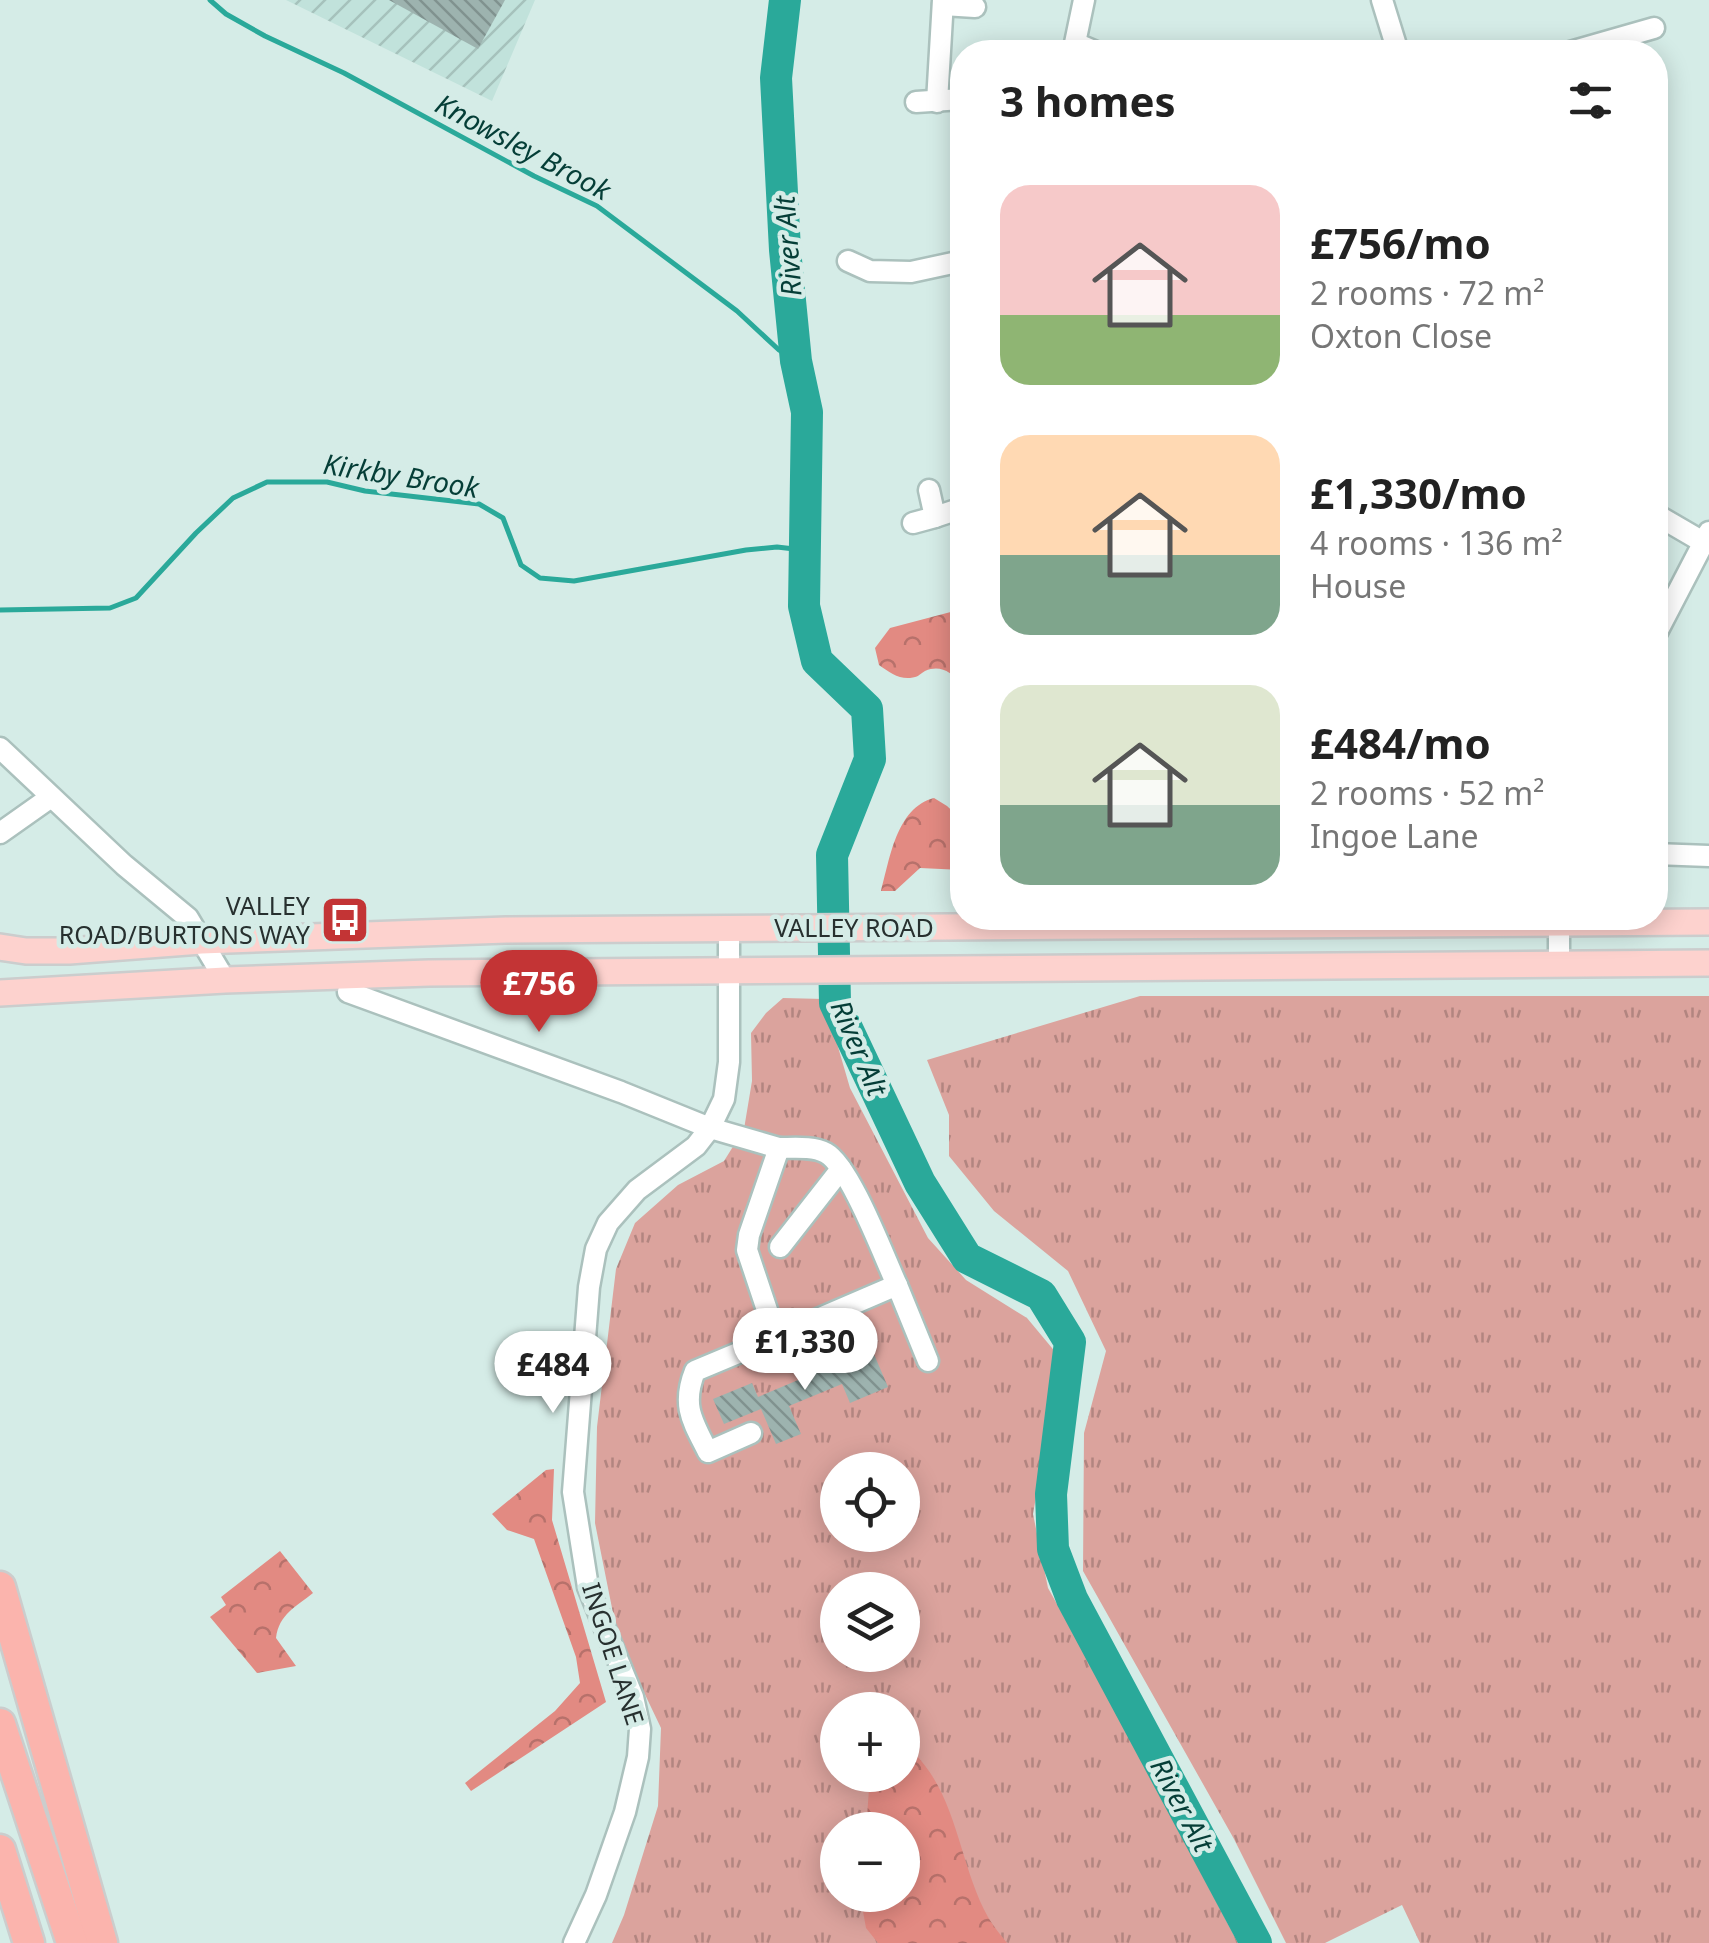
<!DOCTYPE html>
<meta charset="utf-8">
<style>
body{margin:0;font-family:"Noto Sans",sans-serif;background:#f2f2f2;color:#222;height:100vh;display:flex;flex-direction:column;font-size:38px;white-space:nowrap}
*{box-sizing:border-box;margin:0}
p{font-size:32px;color:#767676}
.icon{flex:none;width:55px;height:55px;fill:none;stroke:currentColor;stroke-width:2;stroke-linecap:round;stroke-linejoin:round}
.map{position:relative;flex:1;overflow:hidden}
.details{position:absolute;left:950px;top:40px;width:718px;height:890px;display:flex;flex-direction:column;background:#fff;border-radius:40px;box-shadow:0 5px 25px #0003}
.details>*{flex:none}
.tools{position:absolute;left:820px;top:1452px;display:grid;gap:20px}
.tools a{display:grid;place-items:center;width:100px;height:100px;border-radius:50%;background:#fff;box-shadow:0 5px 25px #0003;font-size:50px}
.price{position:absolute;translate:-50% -85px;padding:0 22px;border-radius:35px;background:#fff;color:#222;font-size:32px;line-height:65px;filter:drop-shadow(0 2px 5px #0008)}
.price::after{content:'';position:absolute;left:50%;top:60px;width:30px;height:22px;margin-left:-15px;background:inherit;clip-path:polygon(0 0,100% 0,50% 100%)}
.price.on{background:#c33435;color:#fff}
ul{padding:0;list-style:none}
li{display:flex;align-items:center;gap:30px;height:250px;padding:0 50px}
li span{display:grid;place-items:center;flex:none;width:280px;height:200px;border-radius:30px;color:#555}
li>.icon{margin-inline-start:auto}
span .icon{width:120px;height:120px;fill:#fffc;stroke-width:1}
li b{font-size:42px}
h2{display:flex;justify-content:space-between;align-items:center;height:120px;padding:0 50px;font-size:42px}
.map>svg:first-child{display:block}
</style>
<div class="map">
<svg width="1709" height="1943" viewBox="0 0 1709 1943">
<defs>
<pattern id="industrial-furrows" width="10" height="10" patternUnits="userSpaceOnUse" patternTransform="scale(2.5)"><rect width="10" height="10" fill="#c1e2db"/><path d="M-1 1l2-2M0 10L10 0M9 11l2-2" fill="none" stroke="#a6c2bc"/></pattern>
<pattern id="grass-tufts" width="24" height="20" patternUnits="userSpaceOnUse" patternTransform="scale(2.5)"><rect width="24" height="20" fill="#dba39d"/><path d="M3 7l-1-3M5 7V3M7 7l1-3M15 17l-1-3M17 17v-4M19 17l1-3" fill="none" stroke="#b28580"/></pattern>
<pattern id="forest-crowns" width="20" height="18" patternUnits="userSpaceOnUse" patternTransform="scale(2.5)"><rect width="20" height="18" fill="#e28a82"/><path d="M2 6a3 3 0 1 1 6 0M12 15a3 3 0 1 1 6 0" fill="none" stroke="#b7716b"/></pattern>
<pattern id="building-back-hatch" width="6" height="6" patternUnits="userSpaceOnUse" patternTransform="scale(2.5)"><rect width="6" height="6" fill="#9db3af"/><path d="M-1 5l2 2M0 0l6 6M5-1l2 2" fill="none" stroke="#80928f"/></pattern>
</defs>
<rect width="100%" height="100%" fill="#d5ece7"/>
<path fill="url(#industrial-furrows)" d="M286,0H535L492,101Z"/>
<g fill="url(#grass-tufts)" fill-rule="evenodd">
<path d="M1140,996H1709V1943H1420L1402,1905L1325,1943H1286L1234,1839L1083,1571L1084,1433L1106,1351L1068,1271L994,1211L949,1156V1115L927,1060Z"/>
<path d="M783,998L824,999L850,1088L928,1238L966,1280L1027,1318L1057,1354L1050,1416L1033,1514L1048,1588L1099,1679L1238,1943H612L624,1915L658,1806L661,1728L618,1638L595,1523L597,1427L616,1269L635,1223L678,1185L724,1161L744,1129L752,1081L751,1033L766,1013ZM838,1470H902V1535H838ZM838,1590H902V1655H838ZM838,1710H902V1775H838ZM838,1830H902V1895H838Z"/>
</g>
<g fill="url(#forest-crowns)">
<path d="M962,609V683C951,673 941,664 925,671C918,675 919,677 910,678C898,679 889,672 879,665L875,648L890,628Z"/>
<path d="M934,798L947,806L962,820V870L920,868L895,891H881C890,859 896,808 934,798Z"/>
<path d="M554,1469L552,1520L606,1702L471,1791L465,1783L555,1711L580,1683L576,1657L534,1539L507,1530L492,1514L546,1470Z"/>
<path d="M280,1551L313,1593C296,1607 279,1614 276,1638L296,1666L257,1673L210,1617L226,1605L221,1597Z"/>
<path d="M903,1752L914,1753C958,1797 959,1865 988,1917C993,1926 1001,1935 1007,1943H878L866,1928L860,1895H902V1830H866L870,1775H902Z"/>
</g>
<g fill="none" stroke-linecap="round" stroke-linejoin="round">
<g stroke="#2aa99a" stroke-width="5">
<path d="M210,0L226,14L265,36L344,73L534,176L597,206L737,311L779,350L796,361"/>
<path d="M0,610L110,608L136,598L196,533L233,498L267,482H327L365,491L479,504L503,518L521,565L540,578L574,581L746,550L777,547L803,550"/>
</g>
<path stroke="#2aa99a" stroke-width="32" d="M785,0L776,78L785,250L796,361L807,412L804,606L817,661L867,709L870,759L832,855L835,1003L920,1183L967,1258L1041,1295L1070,1342L1051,1494L1053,1549L1072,1599L1256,1943"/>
</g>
<g fill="url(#building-back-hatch)">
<path d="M389,0H505L478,49Z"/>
<path d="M870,1345L888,1387L850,1403L842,1384L789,1406L801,1434L776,1444L761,1409L724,1424L713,1399L752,1383L758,1397L836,1364L834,1360Z"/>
</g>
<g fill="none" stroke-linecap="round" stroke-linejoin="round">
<g stroke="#abc1bd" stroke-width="25">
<g id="minor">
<path d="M1084,0L1075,43L1096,52"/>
<path d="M1382,0L1398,52"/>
<path d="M943,5L975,7"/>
<path d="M1570,52L1654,28"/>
<path d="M916,102L962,99"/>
<path d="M937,102L943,0"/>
<path d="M848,261L870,271L911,272L962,261"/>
<path d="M1655,514L1703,542"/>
<path d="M935,517L962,508"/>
<path d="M913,523L935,517L929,490"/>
<path d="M1655,636L1709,532"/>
<path d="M0,748L124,865L188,918L225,980"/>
<path d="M0,833L51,797"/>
<path d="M1655,854L1709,856"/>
<path d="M1559,918V964"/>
<path d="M348,992L621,1092L710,1128L779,1148L749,1235L747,1250L776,1337L695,1371C681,1406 693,1422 708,1452L751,1433"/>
<path d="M779,1148C794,1148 813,1146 826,1153C850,1166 884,1257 897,1285"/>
<path d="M780,1247L841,1169"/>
<path d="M776,1337L897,1285L928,1361"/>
<path d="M574,1943L596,1895L625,1812L638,1757L640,1729L633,1697L588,1587L573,1492L589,1287L596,1249L608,1223L637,1190L696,1146L710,1128L724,1099L729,1062V928"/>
</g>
</g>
<g stroke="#cbcdcd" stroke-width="30">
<g id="major">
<path d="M0,947L26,951H69L201,941L506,930L1709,922"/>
<path d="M0,993L225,980L429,973L1709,963"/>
</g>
</g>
<g stroke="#cbcdcd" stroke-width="35">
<g id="highway">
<path d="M0,1587L102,1943"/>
<path d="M0,1724L72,1943"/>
<path d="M0,1850L29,1943"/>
</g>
</g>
<use href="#minor" stroke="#fff" stroke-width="20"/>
<use href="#major" stroke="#fdd2ce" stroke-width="25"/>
<use href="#highway" stroke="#fbb4ad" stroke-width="30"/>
</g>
<defs>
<g id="bus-square" transform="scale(2.5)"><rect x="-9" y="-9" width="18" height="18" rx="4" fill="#c33435" stroke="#d5ece7"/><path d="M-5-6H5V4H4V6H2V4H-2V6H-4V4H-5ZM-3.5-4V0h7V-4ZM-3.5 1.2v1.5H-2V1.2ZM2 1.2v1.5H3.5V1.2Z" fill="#fff"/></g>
</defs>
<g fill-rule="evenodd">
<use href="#bus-square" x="345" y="920"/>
</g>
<g text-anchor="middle" stroke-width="9" stroke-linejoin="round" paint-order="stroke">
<g font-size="25" fill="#27302f" stroke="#d5ece7" text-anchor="end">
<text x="310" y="915">VALLEY<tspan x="310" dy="29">ROAD/BURTONS WAY</tspan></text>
</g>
<g font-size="25" fill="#27302f" stroke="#d5ece7">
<text x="854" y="937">VALLEY ROAD</text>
<text transform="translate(613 1654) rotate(72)" y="9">INGOE LANE</text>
</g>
<g font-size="28" font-style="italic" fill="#053e37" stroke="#d5ece7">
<text transform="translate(523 147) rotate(28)" y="10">Knowsley Brook</text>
<text transform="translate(788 246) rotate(-94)" y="10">River Alt</text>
<text transform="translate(401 476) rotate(9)" y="10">Kirkby Brook</text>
<text transform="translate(859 1048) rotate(67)" y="10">River Alt</text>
<text transform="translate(1182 1805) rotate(62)" y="10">River Alt</text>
</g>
</g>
</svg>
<div class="tools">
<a><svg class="icon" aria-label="locate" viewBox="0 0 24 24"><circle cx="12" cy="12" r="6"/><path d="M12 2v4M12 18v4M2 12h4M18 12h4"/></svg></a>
<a><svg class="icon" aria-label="layers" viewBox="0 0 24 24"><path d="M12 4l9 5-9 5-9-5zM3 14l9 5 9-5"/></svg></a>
<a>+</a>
<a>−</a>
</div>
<b class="price on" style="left:539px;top:1035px">£756</b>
<b class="price" style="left:805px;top:1393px">£1,330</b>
<b class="price" style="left:553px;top:1416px">£484</b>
<section class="details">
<h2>3 homes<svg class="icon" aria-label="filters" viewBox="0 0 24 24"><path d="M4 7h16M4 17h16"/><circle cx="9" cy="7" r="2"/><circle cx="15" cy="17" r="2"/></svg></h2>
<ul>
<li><span style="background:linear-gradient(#f6c9c9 65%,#8fb573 0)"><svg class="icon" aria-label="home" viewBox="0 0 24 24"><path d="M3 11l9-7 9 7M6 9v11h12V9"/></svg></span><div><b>£756/mo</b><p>2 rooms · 72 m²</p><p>Oxton Close</p></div></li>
<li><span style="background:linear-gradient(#ffd9b3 60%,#7fa58c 0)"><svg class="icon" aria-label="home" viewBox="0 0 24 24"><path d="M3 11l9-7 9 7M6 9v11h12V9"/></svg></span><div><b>£1,330/mo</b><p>4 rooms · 136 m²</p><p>House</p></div></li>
<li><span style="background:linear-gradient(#dfe7d0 60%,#7fa58c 0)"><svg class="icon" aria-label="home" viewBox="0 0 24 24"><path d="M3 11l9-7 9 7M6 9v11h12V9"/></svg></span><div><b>£484/mo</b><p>2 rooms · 52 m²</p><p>Ingoe Lane</p></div></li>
</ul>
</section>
</div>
